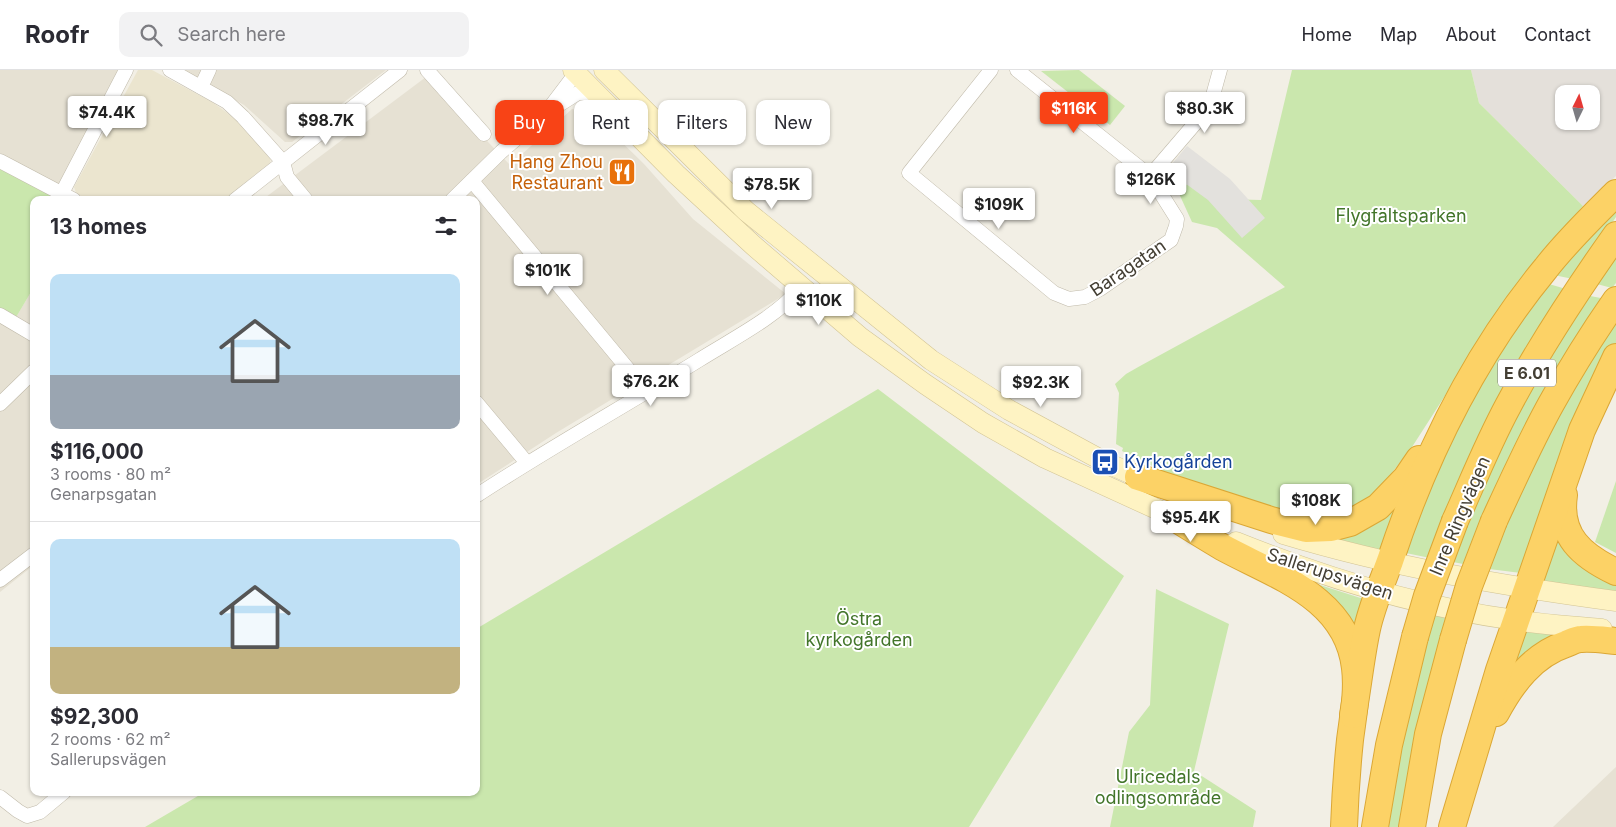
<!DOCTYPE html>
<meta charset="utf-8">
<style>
body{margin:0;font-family:Inter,sans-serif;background:#f2f2f3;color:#2b2b33;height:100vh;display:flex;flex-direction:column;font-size:19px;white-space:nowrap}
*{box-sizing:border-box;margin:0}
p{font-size:16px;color:#7c7c81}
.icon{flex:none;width:28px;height:28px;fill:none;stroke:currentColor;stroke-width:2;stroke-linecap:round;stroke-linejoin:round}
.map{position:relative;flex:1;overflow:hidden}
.details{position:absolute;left:30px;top:126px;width:450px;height:600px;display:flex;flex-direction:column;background:#fff;border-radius:10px;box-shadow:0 1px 4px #0004}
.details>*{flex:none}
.banner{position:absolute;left:495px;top:30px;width:475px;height:45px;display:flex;gap:10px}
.needle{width:32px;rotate:5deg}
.fabs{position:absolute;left:1555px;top:15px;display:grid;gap:10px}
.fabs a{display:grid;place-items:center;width:45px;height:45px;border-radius:10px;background:#fff;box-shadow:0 1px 4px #0004;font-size:25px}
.price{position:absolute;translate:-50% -42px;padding:0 11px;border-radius:5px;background:#fff;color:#222;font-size:16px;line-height:32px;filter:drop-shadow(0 1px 2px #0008)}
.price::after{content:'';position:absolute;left:50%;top:30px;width:15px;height:11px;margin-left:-8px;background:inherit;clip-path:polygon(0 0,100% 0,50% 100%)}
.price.on{background:#f84316;color:#fff}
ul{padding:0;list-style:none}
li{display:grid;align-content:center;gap:10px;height:265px;padding:0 20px}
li+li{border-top:1px solid #e1e1e2}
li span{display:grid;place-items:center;height:155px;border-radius:10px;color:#555}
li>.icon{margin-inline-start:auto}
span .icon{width:90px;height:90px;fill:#fffc;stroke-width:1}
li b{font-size:21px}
h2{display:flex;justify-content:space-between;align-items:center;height:60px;padding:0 20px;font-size:21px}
.chip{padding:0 18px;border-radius:10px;background:#fff;box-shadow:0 1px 4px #0004;font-size:18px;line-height:45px}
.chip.on{background:#f84316;color:#fff}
header{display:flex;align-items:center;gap:30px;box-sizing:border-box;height:70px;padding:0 25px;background:#fff;border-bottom:1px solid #e1e1e2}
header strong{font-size:24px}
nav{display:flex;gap:28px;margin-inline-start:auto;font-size:18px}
.search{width:350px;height:45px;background:#f2f2f3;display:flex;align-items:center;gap:12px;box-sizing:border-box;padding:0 18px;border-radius:10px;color:#7c7c81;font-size:19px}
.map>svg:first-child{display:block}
</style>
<header>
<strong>Roofr</strong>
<div class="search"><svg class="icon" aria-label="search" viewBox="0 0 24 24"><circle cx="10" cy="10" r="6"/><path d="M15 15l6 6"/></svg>Search here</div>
<nav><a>Home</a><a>Map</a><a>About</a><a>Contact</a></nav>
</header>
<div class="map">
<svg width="1616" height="757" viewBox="0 0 1616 757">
<rect width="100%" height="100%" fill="#f2efe5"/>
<g fill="#e6e1d3">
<path d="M0,0H119L60,115L0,83Z"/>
<path d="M182,0H386L292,72H285L244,35Z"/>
<path d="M426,7L510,95L572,39L591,42L644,94L693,149L786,224L556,363L476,415V130H262Z"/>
<path d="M34,217V495L0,522V247L15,249Z"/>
<path d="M1616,697V757H1553Z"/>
</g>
<path fill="#e4e0da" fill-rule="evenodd" d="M1471,0H1616V106L1583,136L1479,33ZM1564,24H1591V51H1564Z"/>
<path fill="#ebe5cf" d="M138,0H152L212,32L226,42L243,56L271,85L270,94L224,130H88L76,123L74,117Z"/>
<g fill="#cae7ad">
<path d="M1079,0L1125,36L1110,55L1041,1Z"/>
<path d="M1292,0H1471L1479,33L1583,136L1542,184L1506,231L1412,377L1370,431L1352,442L1312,450L1187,413L1122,381L1123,378L1116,374L1119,323L1115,314L1126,304L1140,296L1285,217L1217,158L1192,152L1176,117L1189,114L1224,129L1261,130Z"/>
<path d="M0,96L60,130H34V217L15,249L0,240Z"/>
<path d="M1616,131V147L1573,209L1549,204Z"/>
<path d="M1616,180V213L1612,218L1593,213Z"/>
<path d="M1549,214L1566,219L1430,488L1401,482L1478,305Z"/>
<path d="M1585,225L1606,229L1468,495L1448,491L1502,367Z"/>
<path d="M1616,248V276L1521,503L1489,499L1500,466L1545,369Z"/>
<path d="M878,319L1124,506L969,757H145L203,723L476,722V559Z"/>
<path d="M1415,407L1387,482L1329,469Z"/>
<path d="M1616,411V483L1595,472Z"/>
<path d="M1559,455L1616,509V521L1540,511Z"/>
<path d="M1295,507L1370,531L1357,577Z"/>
<path d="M1156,519L1229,554L1194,701L1256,741L1253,757H1110L1129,662L1150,635Z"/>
<path d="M1433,544L1451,547L1404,757H1385L1393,704Z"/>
<path d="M1520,561L1577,564L1502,619Z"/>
</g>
<path fill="#e3e1dd" d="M1187,76L1230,109L1265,148L1242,168L1208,130L1167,100Z"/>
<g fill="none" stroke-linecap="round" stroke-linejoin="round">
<g stroke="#c0baaa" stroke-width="15">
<g id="minor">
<path d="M170,0L227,32L243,47L283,92L287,107L306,130"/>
<path d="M427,0L484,64"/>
<path d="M991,0L909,103L1054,223L1069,229L1085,227L1100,219L1171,170L1176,156L1177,149L1150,106L1017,0"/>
<path d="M201,17L209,0"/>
<path d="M551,36L576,3"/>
<path d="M0,91L74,130"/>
<path d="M1150,106L1210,36L1220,0"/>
<path d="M472,111L647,322"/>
<path d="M62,123L126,0"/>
<path d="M235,130L400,0"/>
<path d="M452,130L501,82L546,43L578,23H588L598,27"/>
<path d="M0,245L34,265"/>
<path d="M476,332L527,393"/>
<path d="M0,334L34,301"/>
<path d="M476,426C549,378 625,336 699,290C734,268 773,249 801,218"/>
<path d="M0,510L34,484"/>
<path d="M0,727L18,741L27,746L40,742L64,722"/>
</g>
</g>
<g stroke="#d2c495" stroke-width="21">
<g id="secondary">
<path d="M573,0L676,104L754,176L860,267L925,314L983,353L1045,388L1185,452"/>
<path d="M604,0L746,141L931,290L1009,340L1105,392L1152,413"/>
<path d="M1283,464C1392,497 1504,516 1616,531"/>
<path d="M1236,472C1326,508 1419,537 1515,550C1544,555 1573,556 1602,559"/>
</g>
</g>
<g stroke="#dba735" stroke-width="28">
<g id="motorway">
<path d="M1138,407L1271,450L1306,459L1331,458L1350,453L1378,437L1406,408L1419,389"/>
<path d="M1564,425C1558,466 1582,486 1616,502"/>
<path d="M1173,447C1189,457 1205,467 1222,477C1275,506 1347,527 1355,598C1358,622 1353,646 1350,670C1347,699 1345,728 1344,757"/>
<path d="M1455,451C1472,413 1488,373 1508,336C1540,276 1577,220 1616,165"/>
<path d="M1494,451C1512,412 1530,372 1551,334C1571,298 1593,263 1616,230"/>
<path d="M1496,643C1512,613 1533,585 1566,574C1571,572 1576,569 1581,569C1592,568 1605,570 1616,571"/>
<path d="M1353,645C1358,617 1361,587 1367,559C1372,536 1382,513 1390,491C1425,385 1475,284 1546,198C1567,171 1592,147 1616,123"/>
<path d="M1375,757L1389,675L1415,567"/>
<path d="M1412,757L1428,664L1453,570"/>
<path d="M1452,757L1499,600L1570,395L1582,360L1616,287"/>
</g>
</g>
<use href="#minor" stroke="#fff" stroke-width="14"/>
<use href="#secondary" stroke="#fef3c3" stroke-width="20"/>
<use href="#motorway" stroke="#fcd266" stroke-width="26"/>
<g stroke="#dba735" stroke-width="28" stroke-linecap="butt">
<g id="motorway-bridge">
<path d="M1415,567L1427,526L1455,451"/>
<path d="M1453,570L1469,516L1494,451"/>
</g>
</g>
<use href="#motorway-bridge" stroke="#fcd266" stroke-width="26"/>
</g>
<defs>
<g id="restaurant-square" transform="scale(1.4375)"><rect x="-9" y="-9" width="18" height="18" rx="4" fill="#e8710a" stroke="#fff"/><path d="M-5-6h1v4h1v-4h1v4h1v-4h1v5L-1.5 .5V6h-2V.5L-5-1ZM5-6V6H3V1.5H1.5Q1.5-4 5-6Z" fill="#fff"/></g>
<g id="bus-square" transform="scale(1.4375)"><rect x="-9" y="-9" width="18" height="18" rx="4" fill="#1a4fb4" stroke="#fff"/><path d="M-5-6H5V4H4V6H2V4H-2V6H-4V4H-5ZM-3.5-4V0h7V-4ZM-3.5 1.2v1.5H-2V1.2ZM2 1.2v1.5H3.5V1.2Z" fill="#fff"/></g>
</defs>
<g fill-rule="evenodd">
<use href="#restaurant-square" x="622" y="102"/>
<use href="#bus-square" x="1105" y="392"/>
</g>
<g text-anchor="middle" stroke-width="4" stroke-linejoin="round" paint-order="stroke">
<rect fill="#fff" stroke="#7c7971" stroke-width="1" x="1498" y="289.5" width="58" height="27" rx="4"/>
<g font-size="16" font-weight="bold" fill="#443f34">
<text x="1527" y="309">E 6.01</text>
</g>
<g font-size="18" fill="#c56008" stroke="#fff" text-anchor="end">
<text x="603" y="98">Hang Zhou<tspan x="603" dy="21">Restaurant</tspan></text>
</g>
<g font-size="18" fill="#427529" stroke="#fff">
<text x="1401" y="152">Flygfältsparken</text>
<text x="859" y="555">Östra<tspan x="859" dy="21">kyrkogården</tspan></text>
<text x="1158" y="713">Ulricedals<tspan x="1158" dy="21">odlingsområde</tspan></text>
</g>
<g font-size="18" fill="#443f34" stroke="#fff">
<text transform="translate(1128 198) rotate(-34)" y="6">Baragatan</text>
<text transform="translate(1460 446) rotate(-67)" y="6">Inre Ringvägen</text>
<text transform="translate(1330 504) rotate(18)" y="6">Sallerupsvägen</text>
</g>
<g font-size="18" fill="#164399" stroke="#fff" text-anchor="start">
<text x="1124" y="398">Kyrkogården</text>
</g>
</g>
</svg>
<div class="fabs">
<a><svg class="needle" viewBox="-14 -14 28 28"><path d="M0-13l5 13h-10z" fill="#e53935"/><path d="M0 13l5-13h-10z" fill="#7c7c81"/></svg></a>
</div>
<b class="price on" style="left:1074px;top:64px">$116K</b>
<b class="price" style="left:1205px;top:64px">$80.3K</b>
<b class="price" style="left:107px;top:68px">$74.4K</b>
<b class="price" style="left:326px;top:76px">$98.7K</b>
<b class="price" style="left:1151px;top:135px">$126K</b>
<b class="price" style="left:772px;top:140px">$78.5K</b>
<b class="price" style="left:999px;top:160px">$109K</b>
<b class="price" style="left:548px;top:226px">$101K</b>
<b class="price" style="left:819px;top:256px">$110K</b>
<b class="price" style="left:651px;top:337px">$76.2K</b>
<b class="price" style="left:1041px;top:338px">$92.3K</b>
<b class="price" style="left:1316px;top:456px">$108K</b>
<b class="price" style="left:1191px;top:473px">$95.4K</b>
<div class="banner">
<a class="chip on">Buy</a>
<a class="chip">Rent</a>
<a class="chip">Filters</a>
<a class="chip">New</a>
</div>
<section class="details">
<h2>13 homes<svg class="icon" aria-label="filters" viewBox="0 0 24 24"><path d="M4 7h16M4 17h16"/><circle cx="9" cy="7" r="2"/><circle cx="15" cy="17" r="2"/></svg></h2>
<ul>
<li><span style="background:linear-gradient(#bfe0f5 65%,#9aa5b1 0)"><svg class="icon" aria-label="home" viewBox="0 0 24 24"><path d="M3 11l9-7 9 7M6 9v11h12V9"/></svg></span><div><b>$116,000</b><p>3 rooms · 80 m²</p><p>Genarpsgatan</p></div></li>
<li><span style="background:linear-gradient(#bfe0f5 70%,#c2b280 0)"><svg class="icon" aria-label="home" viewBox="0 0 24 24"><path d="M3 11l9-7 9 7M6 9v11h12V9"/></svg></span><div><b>$92,300</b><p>2 rooms · 62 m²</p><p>Sallerupsvägen</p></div></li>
</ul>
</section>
</div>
